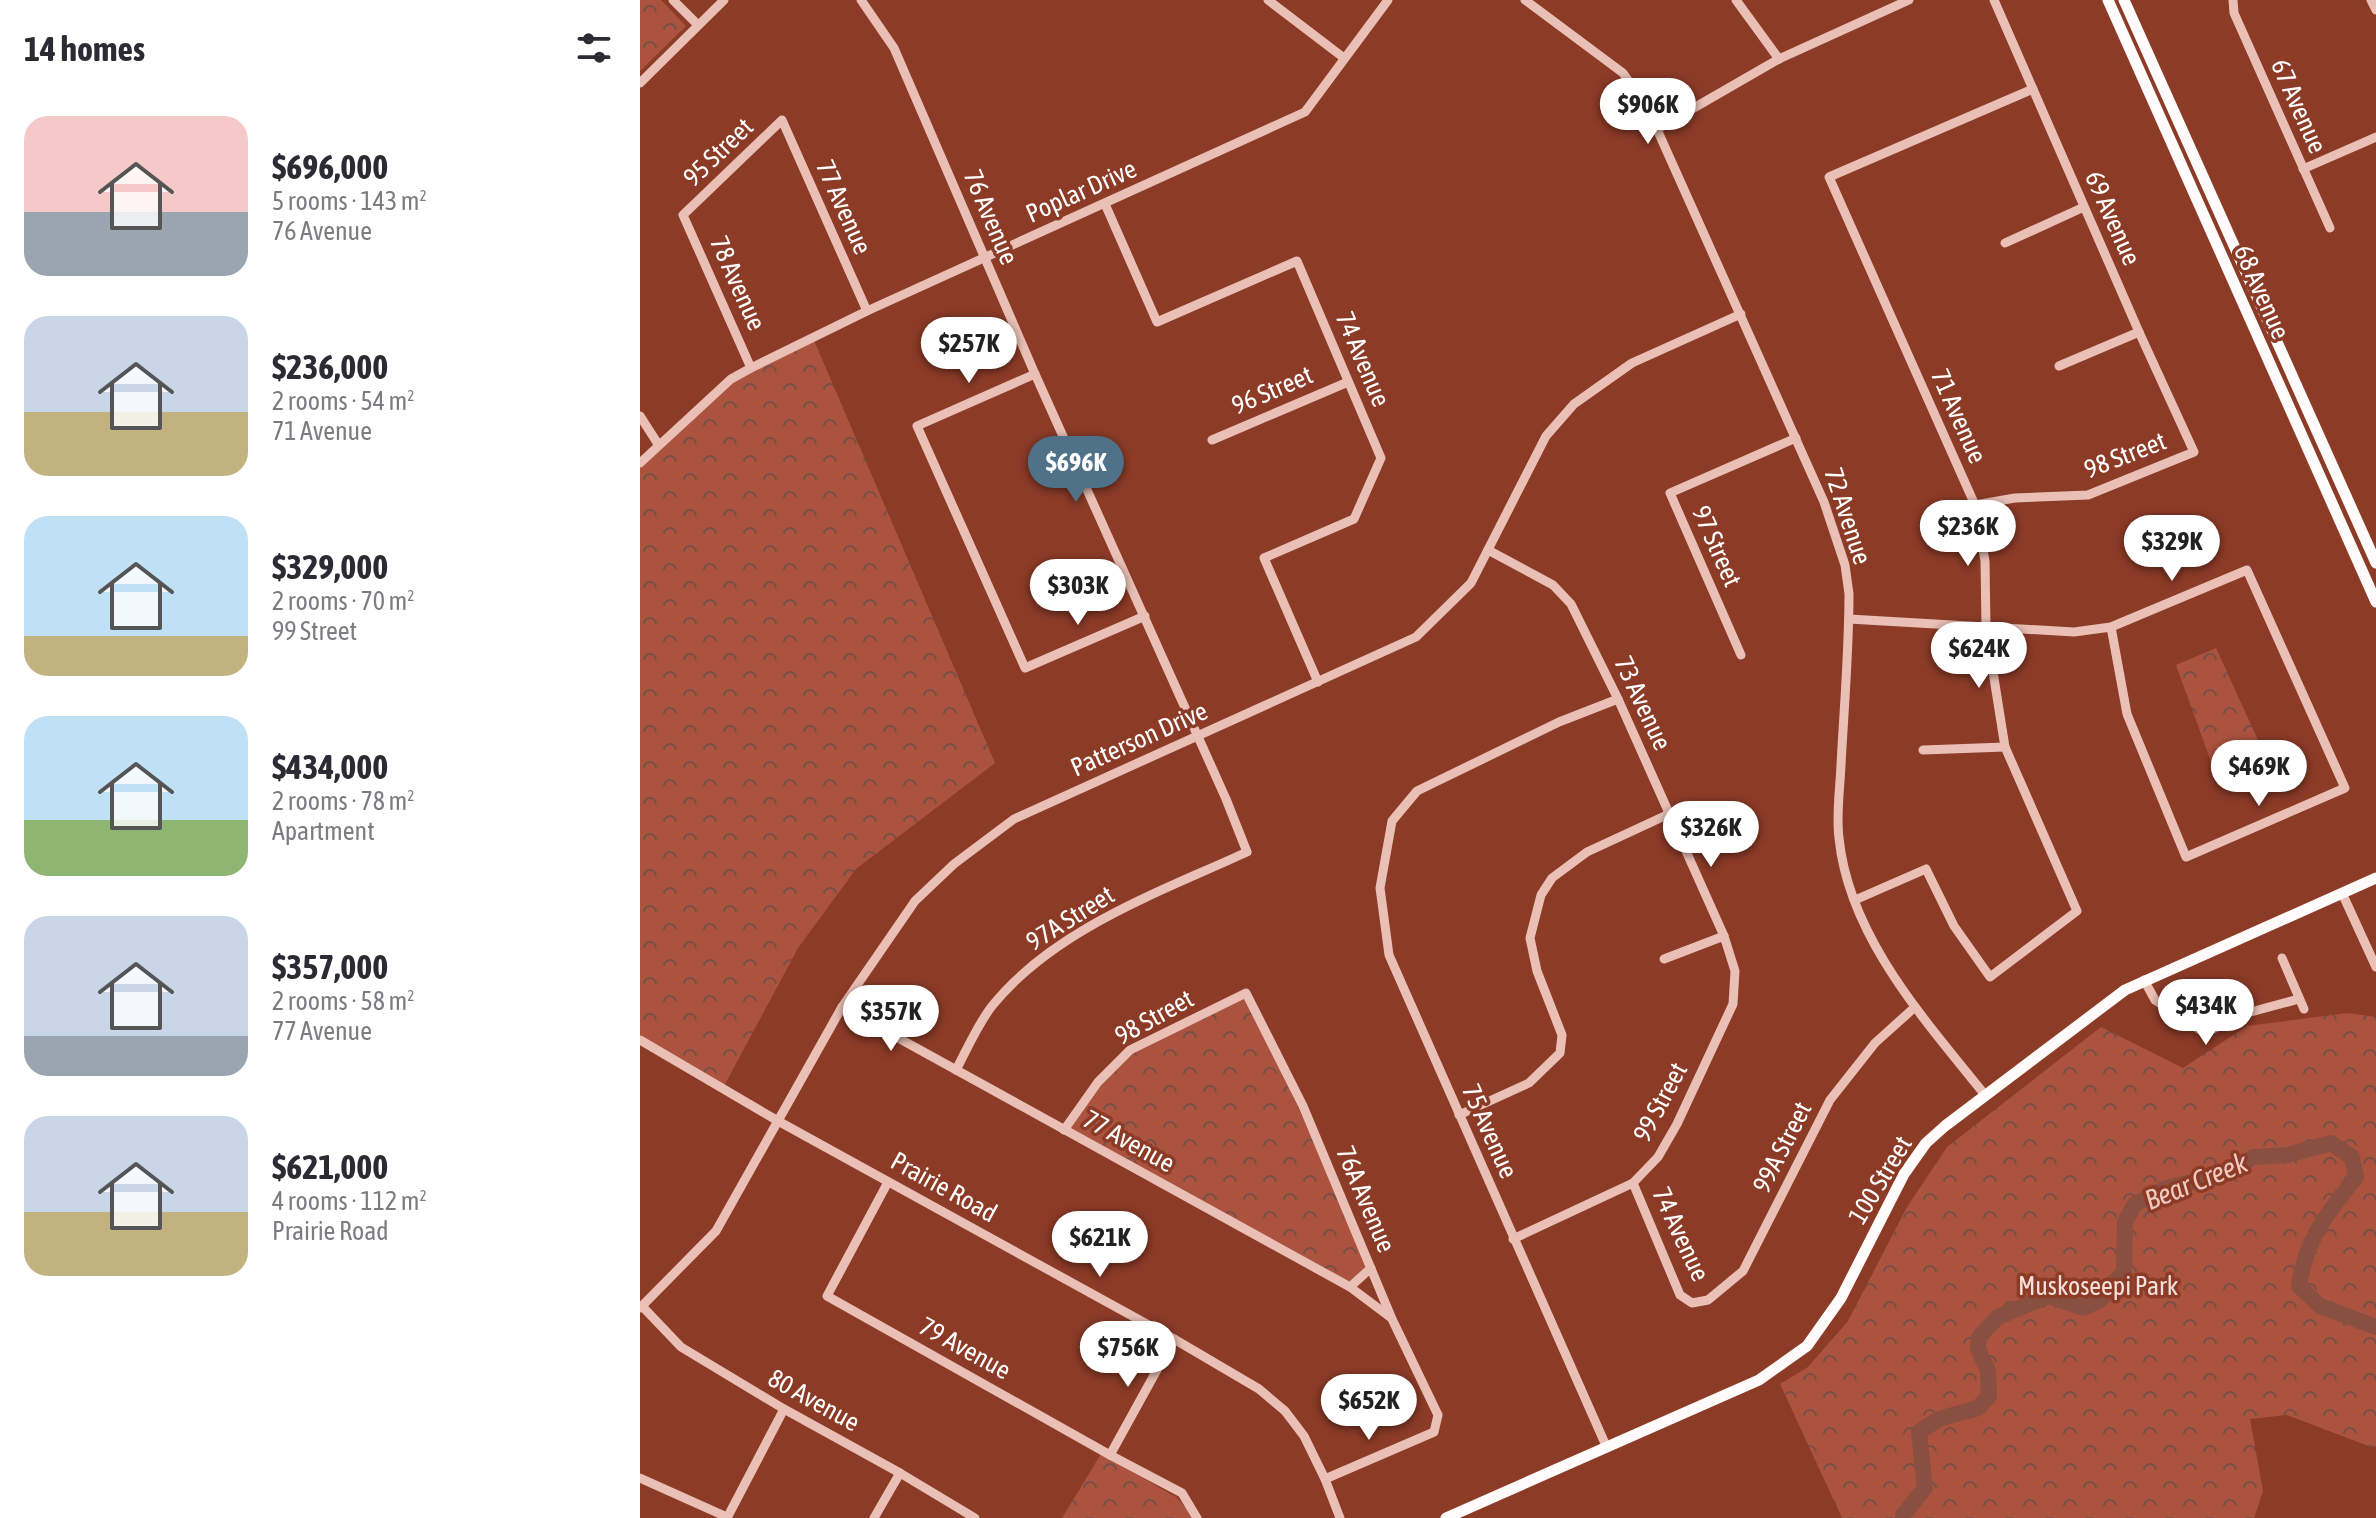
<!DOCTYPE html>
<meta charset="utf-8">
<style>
body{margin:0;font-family:"Asap Condensed",sans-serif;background:#f7f7f7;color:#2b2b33;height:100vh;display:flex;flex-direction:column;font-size:30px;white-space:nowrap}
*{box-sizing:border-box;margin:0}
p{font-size:26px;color:#7c7c81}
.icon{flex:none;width:44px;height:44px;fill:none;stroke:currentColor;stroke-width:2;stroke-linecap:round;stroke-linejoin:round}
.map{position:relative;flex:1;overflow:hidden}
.panel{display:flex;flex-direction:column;background:#fff;width:640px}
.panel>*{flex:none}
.price{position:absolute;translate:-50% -68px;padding:0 18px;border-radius:28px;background:#fff;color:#222;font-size:26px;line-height:52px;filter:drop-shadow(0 2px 4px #0008)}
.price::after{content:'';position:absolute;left:50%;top:48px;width:24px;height:18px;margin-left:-12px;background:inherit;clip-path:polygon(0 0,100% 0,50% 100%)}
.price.on{background:#4f7289;color:#fff}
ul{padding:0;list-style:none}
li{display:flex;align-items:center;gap:24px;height:200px;padding:0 24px}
li span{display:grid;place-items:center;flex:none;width:224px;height:160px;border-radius:24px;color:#555}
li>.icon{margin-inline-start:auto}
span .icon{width:96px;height:96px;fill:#fffc;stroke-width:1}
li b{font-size:34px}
h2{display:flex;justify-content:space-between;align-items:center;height:96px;padding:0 24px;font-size:34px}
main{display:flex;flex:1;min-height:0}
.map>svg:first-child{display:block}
</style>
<main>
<section class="panel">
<h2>14 homes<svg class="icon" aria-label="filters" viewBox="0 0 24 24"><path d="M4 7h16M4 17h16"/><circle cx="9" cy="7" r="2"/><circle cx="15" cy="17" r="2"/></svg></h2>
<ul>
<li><span style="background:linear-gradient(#f6c9c9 60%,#9aa5b1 0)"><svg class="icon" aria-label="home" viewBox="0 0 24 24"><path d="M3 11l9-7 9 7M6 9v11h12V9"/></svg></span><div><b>$696,000</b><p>5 rooms · 143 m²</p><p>76 Avenue</p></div></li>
<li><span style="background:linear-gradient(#c9d6e8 60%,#c2b280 0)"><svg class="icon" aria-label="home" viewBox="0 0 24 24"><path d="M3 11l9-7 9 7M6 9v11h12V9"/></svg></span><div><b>$236,000</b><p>2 rooms · 54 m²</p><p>71 Avenue</p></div></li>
<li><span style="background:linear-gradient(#bfe0f5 75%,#c2b280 0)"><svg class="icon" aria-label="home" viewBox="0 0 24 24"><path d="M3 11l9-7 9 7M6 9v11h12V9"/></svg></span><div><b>$329,000</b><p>2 rooms · 70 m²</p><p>99 Street</p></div></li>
<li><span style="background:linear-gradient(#bfe0f5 65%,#8fb573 0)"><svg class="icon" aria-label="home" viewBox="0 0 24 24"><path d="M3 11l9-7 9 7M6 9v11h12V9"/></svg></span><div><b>$434,000</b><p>2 rooms · 78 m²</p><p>Apartment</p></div></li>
<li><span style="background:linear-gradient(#c9d6e8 75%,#9aa5b1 0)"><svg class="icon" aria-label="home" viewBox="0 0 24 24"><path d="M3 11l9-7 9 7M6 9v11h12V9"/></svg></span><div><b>$357,000</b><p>2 rooms · 58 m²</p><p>77 Avenue</p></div></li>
<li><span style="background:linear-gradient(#c9d6e8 60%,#c2b280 0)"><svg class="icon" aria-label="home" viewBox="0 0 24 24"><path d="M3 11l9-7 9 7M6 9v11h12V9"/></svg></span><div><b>$621,000</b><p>4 rooms · 112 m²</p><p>Prairie Road</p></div></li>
</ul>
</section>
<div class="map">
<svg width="1736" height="1518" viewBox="0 0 1736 1518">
<defs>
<pattern id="park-crowns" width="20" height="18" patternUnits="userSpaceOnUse" patternTransform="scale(2)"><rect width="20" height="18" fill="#ab533f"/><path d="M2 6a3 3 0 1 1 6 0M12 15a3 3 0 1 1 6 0" fill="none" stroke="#774f46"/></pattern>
</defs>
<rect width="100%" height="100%" fill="#8c3b27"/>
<g fill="url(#park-crowns)">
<path d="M0,0H21L46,26L0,71Z"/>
<path d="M173,338L355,763L216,869L158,948L83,1088L0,1040V463L91,379Z"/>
<path d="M1576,648L1627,760L1578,781L1536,665Z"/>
<path d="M606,993L731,1268L710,1287L424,1130L490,1050Z"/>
<path d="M1707,1013L1736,1017V1446L1731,1447L1647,1415L1610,1419L1623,1491L1614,1518H1202L1140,1384L1168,1367L1208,1321L1267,1207L1307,1147L1461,1027L1543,1068L1607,1026Z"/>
<path d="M461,1454L536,1497L546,1507L552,1518H422Z"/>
</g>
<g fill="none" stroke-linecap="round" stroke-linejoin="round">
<path stroke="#895041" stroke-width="16" d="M1263,1518V1515L1285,1488L1279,1432L1299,1419L1338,1408L1349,1396L1348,1371L1338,1349L1339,1337L1358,1317L1408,1296L1443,1308L1460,1300L1484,1271L1485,1222L1495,1204L1526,1188L1586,1174L1613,1157L1647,1155L1691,1143L1712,1157L1716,1177C1687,1214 1666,1238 1659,1286L1680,1306L1736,1327"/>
<g stroke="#eac0b6" stroke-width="9">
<path d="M33,0L58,25"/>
<path d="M221,0L254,48L395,374L586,799L607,852C520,892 414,929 352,1006C338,1024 327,1049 316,1070"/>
<path d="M628,0L704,58"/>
<path d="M885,0L983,73L1007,107L1184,502L1205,565L1209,594C1209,651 1204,708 1201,765C1200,789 1196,814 1199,838C1209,937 1285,1020 1345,1095"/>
<path d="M1096,0L1139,59"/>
<path d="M1593,0L1594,13L1690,228"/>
<path d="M1731,0L1736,10"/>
<path d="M0,83L84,0"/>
<path d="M1019,128L1139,59L1269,0"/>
<path d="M1663,169L1736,137"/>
<path d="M465,204L517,322L657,261L741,458L714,519L624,558L678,682"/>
<path d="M1365,243L1444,207"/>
<path d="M1419,366L1499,332"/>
<path d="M111,368L43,215L142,120L227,311"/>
<path d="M395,374L277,426L385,668L505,616"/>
<path d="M0,416L18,444"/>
<path d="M572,440L708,382"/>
<path d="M0,463L91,379L111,368L227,311L665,112L748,0"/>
<path d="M1335,505L1375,498L1448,495L1554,452L1499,332L1354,0"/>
<path d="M848,550L913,585L931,604L978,699L1084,936L1095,971L1093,1004L1037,1124L1018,1157L993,1183L873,1239"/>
<path d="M1209,619L1434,632L1471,627L1607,570L1705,788L1546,857L1487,714L1471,627"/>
<path d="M1101,655L1030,493L1156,438"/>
<path d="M1283,750L1365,747"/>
<path d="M1702,893L1736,967"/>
<path d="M1215,900L1286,869L1314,926L1350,977L1437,911L1365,747L1346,628L1345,561L1335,505L1189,177L1393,89"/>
<path d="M1642,958L1664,1009"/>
<path d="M1024,959L1084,936"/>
<path d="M1504,980L1515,1000L1560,1030L1573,1029L1607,1013L1659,999"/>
<path d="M202,1007L710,1287L750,1317"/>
<path d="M0,1040L138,1121L534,1339L619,1389L645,1411L664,1436L685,1479L700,1518"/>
<path d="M819,1115L889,1083L920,1053L922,1035L897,971L890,938L901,895L912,878L947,852L1029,814"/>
<path d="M424,1130L458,1082L490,1050L606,993L663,1106L752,1319L798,1415L794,1432L685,1479"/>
<path d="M248,1182L187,1296L470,1455L542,1493L557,1518"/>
<path d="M993,1183L1040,1295L1052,1303L1068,1300L1103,1271L1190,1100L1235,1043L1275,1007"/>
<path d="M710,1287L731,1268"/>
<path d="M3,1307L41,1347L144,1409L260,1473L335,1518"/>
<path d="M0,1308L76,1231L202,1007L275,901L314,864L374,819L776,637L831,583L906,436L934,404L992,363L1101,314"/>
<path d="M967,1448L749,955L740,888L752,821L777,791L919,722L978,699"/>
<path d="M470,1455L534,1339"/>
<path d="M0,1478L87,1517"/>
<path d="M87,1518L144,1409"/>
<path d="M234,1518L260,1473"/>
</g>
<g stroke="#fefbfa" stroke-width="11">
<path d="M1468,0L1736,602"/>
<path d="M1484,0L1736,563"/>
<path d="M806,1518L1119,1380L1167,1346L1201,1298L1264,1174L1286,1143L1305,1126L1485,990L1736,878"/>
</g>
</g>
<g text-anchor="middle" stroke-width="7" stroke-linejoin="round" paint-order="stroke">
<g font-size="26" fill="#fff" stroke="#8c3b27">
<text transform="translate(1659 106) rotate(66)" y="9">67 Avenue</text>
<text transform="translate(78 152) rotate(-44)" y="9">95 Street</text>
<text transform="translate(441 191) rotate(-24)" y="9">Poplar Drive</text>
<text transform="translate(204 207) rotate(66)" y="9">77 Avenue</text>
<text transform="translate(351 217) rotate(67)" y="9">76 Avenue</text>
<text transform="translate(1473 218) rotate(66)" y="9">69 Avenue</text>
<text transform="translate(98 283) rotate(66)" y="9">78 Avenue</text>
<text transform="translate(1622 292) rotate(66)" y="9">68 Avenue</text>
<text transform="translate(723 359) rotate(67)" y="9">74 Avenue</text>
<text transform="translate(632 390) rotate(-23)" y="9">96 Street</text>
<text transform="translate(1319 416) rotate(66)" y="9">71 Avenue</text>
<text transform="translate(1485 455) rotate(-21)" y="9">98 Street</text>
<text transform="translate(1208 516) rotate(72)" y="9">72 Avenue</text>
<text transform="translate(1077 546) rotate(66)" y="9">97 Street</text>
<text transform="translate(1003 703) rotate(65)" y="9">73 Avenue</text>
<text transform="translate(499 739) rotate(-24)" y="9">Patterson Drive</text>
<text transform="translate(430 918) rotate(-32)" y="9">97A Street</text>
<text transform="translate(514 1017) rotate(-29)" y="9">98 Street</text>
<text transform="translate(1020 1102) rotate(-62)" y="9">99 Street</text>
<text transform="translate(850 1131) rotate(66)" y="9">75 Avenue</text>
<text transform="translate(489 1141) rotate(29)" y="9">77 Avenue</text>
<text transform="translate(1142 1147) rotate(-63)" y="9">99A Street</text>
<text transform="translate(1240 1180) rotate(-59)" y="9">100 Street</text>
<text transform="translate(304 1187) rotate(29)" y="9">Prairie Road</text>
<text transform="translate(726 1199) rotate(67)" y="9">76A Avenue</text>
<text transform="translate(1041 1234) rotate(65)" y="9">74 Avenue</text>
<text transform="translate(325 1348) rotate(29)" y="9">79 Avenue</text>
<text transform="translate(174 1400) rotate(29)" y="9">80 Avenue</text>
</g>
<g font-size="26" fill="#f8e0da" stroke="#8c3b27">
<text x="1458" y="1295">Muskoseepi Park</text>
</g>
<g font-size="28" font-style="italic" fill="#f1cac2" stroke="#8c3b27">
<text transform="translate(1556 1181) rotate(-22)" y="10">Bear Creek</text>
</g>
</g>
</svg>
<b class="price" style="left:1008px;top:146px">$906K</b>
<b class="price" style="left:329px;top:385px">$257K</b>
<b class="price on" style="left:436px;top:504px">$696K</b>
<b class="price" style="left:1328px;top:568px">$236K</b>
<b class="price" style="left:1532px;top:583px">$329K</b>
<b class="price" style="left:438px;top:627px">$303K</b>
<b class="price" style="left:1339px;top:690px">$624K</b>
<b class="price" style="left:1619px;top:808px">$469K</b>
<b class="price" style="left:1071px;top:869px">$326K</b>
<b class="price" style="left:1566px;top:1047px">$434K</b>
<b class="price" style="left:251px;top:1053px">$357K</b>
<b class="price" style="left:460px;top:1279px">$621K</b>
<b class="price" style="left:488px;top:1389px">$756K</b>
<b class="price" style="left:729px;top:1442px">$652K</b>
</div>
</main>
